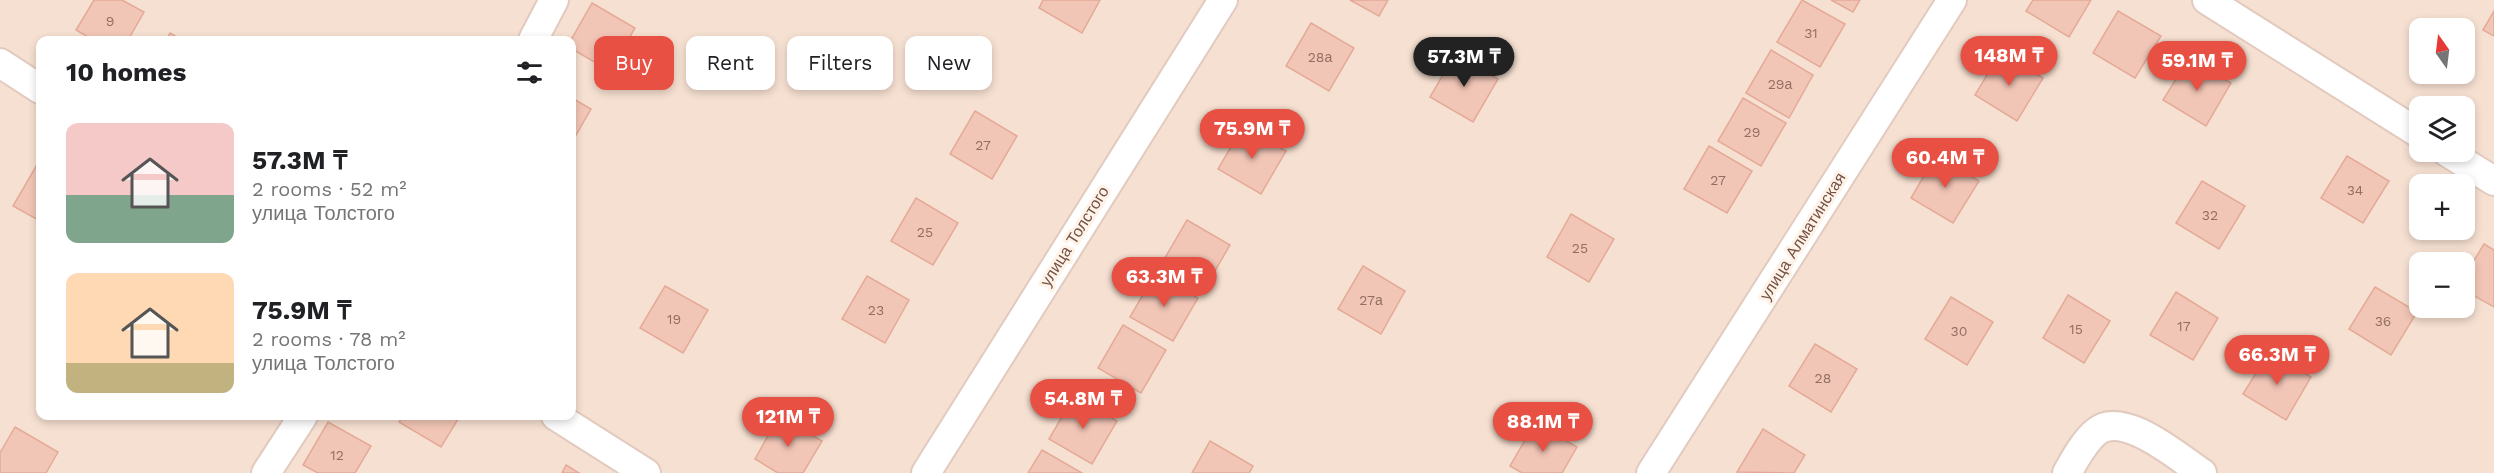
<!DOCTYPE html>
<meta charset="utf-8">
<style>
body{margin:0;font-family:"Work Sans",sans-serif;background:#f2f2f2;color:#202124;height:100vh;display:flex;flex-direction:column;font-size:22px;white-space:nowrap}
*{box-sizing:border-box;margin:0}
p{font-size:20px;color:#757577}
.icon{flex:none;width:33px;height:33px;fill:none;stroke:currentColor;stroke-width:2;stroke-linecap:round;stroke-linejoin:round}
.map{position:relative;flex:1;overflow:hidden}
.sheet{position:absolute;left:36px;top:36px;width:540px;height:384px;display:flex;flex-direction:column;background:#fff;border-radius:12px;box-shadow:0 3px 9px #0003}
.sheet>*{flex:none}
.top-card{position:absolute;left:594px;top:36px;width:570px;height:54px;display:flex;gap:12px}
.needle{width:39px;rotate:346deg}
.fabs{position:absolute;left:2409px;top:18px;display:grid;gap:12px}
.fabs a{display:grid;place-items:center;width:66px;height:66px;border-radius:12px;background:#fff;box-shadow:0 3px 9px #0003;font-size:30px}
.price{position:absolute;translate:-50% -51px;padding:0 14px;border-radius:21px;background:#e85043;color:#fff;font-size:20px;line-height:39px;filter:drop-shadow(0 2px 3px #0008)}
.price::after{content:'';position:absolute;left:50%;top:36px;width:18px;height:14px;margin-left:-9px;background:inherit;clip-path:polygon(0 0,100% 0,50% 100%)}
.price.current{background:#222;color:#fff}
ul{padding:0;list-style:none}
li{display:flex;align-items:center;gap:18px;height:150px;padding:0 30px}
li span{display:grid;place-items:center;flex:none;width:168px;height:120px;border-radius:12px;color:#555}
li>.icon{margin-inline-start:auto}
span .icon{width:72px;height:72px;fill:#fffc;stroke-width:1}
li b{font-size:26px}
h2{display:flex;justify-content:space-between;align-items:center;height:72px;padding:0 30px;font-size:26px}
.pill{padding:0 21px;border-radius:12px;background:#fff;box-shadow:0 3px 9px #0003;font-size:21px;line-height:54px}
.pill.current{background:#e85043;color:#fff}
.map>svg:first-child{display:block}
</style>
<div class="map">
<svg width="2494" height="473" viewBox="0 0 2494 473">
<rect width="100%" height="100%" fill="#fcede0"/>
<path fill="#f6e0d1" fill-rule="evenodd" d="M0,0H2494V473H0ZM2420,28H2464V74H2420ZM40,40H572V416H40ZM2420,106H2464V152H2420ZM2420,184H2464V230H2420ZM2420,262H2464V308H2420Z"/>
<g fill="#f2c6b7" stroke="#e5aa97" stroke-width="1.5">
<path d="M94,0H122L144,12L128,40H93L76,30Z"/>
<path d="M1043,0H1100L1082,33L1039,8Z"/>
<path d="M1350,0H1388L1379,16Z"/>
<path d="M1802,0L1845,24L1820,67L1777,42Z"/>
<path d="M1831,0H1860L1853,12Z"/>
<path d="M2033,0H2091L2069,37L2026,11Z"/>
<path d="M592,3L635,28L610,71L572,49L571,40Z"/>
<path d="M2118,11L2161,36L2135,78L2093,53Z"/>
<path d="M2494,11V36L2483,30Z"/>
<path d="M1311,23L1354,48L1329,91L1286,66Z"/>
<path d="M170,33L182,40H166Z"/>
<path d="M1771,50L1813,75L1789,118L1746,93Z"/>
<path d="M2000,53L2043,78L2017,121L1975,95Z"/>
<path d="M1455,54L1498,79L1473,122L1430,97Z"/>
<path d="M2189,58L2231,83L2206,126L2163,100Z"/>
<path d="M572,98L591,109L572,142Z"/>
<path d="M1743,98L1786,123L1761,166L1718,141Z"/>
<path d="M975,111L1017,136L992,179L950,154Z"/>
<path d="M1243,126L1286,151L1261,194L1218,169Z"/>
<path d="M1709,146L1752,171L1727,213L1684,189Z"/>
<path d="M1936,155L1979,181L1953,223L1911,198Z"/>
<path d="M2347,156L2389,181L2363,223L2321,198Z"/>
<path d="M38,163L40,164V221L13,206Z"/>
<path d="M2202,181L2245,206L2219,249L2176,223Z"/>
<path d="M916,198L958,223L933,265L891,241Z"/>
<path d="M1571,214L1614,239L1589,282L1547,257Z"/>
<path d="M1187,220L1230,245L1205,288L1162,263Z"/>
<path d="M2484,244L2494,250V307L2464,290V277Z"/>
<path d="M1363,266L1405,291L1381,334L1338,309Z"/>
<path d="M1155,274L1198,298L1173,341L1130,317Z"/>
<path d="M867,276L909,300L885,343L842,319Z"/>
<path d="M665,286L708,310L683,353L640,328Z"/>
<path d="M2375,287L2417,312L2391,355L2349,329Z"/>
<path d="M2176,292L2218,318L2193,360L2150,335Z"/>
<path d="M2068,295L2110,321L2084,363L2043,338Z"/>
<path d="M1951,297L1993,322L1967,365L1925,339Z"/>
<path d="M1123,325L1166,350L1141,393L1098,368Z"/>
<path d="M1815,344L1857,369L1831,412L1789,386Z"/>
<path d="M2269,352L2311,377L2286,420L2243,394Z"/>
<path d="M1074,396L1117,421L1092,464L1049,439Z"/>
<path d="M403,416H460L441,447L399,422Z"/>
<path d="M779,416L822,441L803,473H778L755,459Z"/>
<path d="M328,422L371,446L355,473H318L303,465Z"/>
<path d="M1535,423L1577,447L1562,473H1522L1510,466Z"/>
<path d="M15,427L58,452L46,473H0V453Z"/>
<path d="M1763,429L1805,455L1794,473L1737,472Z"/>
<path d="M1210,441L1253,466L1249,473H1192Z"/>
<path d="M1042,450L1082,473H1028Z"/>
<path d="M566,465L579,473H562Z"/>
</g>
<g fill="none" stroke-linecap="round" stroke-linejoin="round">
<g stroke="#e2cabf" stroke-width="32">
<g id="street">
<path d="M2207,0L2420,134"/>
<path d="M533,40L554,0"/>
<path d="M0,63L40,89"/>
<path d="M2447,152L2494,181"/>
<path d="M556,416L646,473"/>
<path d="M266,473L303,416"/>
<path d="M926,473L1223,0"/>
<path d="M1651,473L1952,0"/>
<path d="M2067,473C2075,459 2084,442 2096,432C2123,409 2179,458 2202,473"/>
</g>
</g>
<use href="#street" stroke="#fff" stroke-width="28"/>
</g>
<g text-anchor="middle" stroke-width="6" stroke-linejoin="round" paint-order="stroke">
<g font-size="14" fill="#936e63">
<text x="110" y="26">9</text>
<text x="1811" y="38">31</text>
<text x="1320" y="62">28а</text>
<text x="1780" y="89">29а</text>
<text x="1752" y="137">29</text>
<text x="983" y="150">27</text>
<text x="1718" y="185">27</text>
<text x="2355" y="195">34</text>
<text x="2210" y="220">32</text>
<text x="925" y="237">25</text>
<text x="1580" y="253">25</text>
<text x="1371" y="305">27а</text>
<text x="876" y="315">23</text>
<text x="674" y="324">19</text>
<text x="2383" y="326">36</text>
<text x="2184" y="331">17</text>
<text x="2076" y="334">15</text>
<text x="1959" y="336">30</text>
<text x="1823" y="383">28</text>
<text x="337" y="460">12</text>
</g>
<g font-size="16" fill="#735047" stroke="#fff2e6">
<text transform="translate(1074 236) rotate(-58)" y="6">улица Толстого</text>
<text transform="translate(1802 236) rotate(-58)" y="6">улица Алматинская</text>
</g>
</g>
</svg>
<div class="fabs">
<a><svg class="needle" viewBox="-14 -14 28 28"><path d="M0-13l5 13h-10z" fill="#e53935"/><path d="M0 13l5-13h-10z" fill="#757577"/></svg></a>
<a><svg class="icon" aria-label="layers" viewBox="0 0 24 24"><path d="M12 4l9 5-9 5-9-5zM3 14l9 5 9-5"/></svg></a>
<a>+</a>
<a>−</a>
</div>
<b class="price" style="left:2009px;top:87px">148M ₸</b>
<b class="price current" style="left:1464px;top:88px">57.3M ₸</b>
<b class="price" style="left:2197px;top:92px">59.1M ₸</b>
<b class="price" style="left:1252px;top:160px">75.9M ₸</b>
<b class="price" style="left:1945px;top:189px">60.4M ₸</b>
<b class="price" style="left:1164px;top:308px">63.3M ₸</b>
<b class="price" style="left:2277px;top:386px">66.3M ₸</b>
<b class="price" style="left:1083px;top:430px">54.8M ₸</b>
<b class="price" style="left:788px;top:448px">121M ₸</b>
<b class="price" style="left:1543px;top:453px">88.1M ₸</b>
<div class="top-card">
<a class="pill current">Buy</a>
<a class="pill">Rent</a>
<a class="pill">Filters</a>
<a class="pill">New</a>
</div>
<section class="sheet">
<h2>10 homes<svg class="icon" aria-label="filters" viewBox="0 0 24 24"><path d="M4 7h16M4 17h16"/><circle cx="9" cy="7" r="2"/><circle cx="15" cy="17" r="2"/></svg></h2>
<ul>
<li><span style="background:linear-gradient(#f6c9c9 60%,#7fa58c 0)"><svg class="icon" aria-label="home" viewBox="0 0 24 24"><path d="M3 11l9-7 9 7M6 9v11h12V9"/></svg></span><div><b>57.3M ₸</b><p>2 rooms · 52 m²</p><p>улица Толстого</p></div></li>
<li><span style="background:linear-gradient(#ffd9b3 75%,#c2b280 0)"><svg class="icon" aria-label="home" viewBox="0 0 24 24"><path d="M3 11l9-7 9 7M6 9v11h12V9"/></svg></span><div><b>75.9M ₸</b><p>2 rooms · 78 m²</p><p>улица Толстого</p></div></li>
</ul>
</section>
</div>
